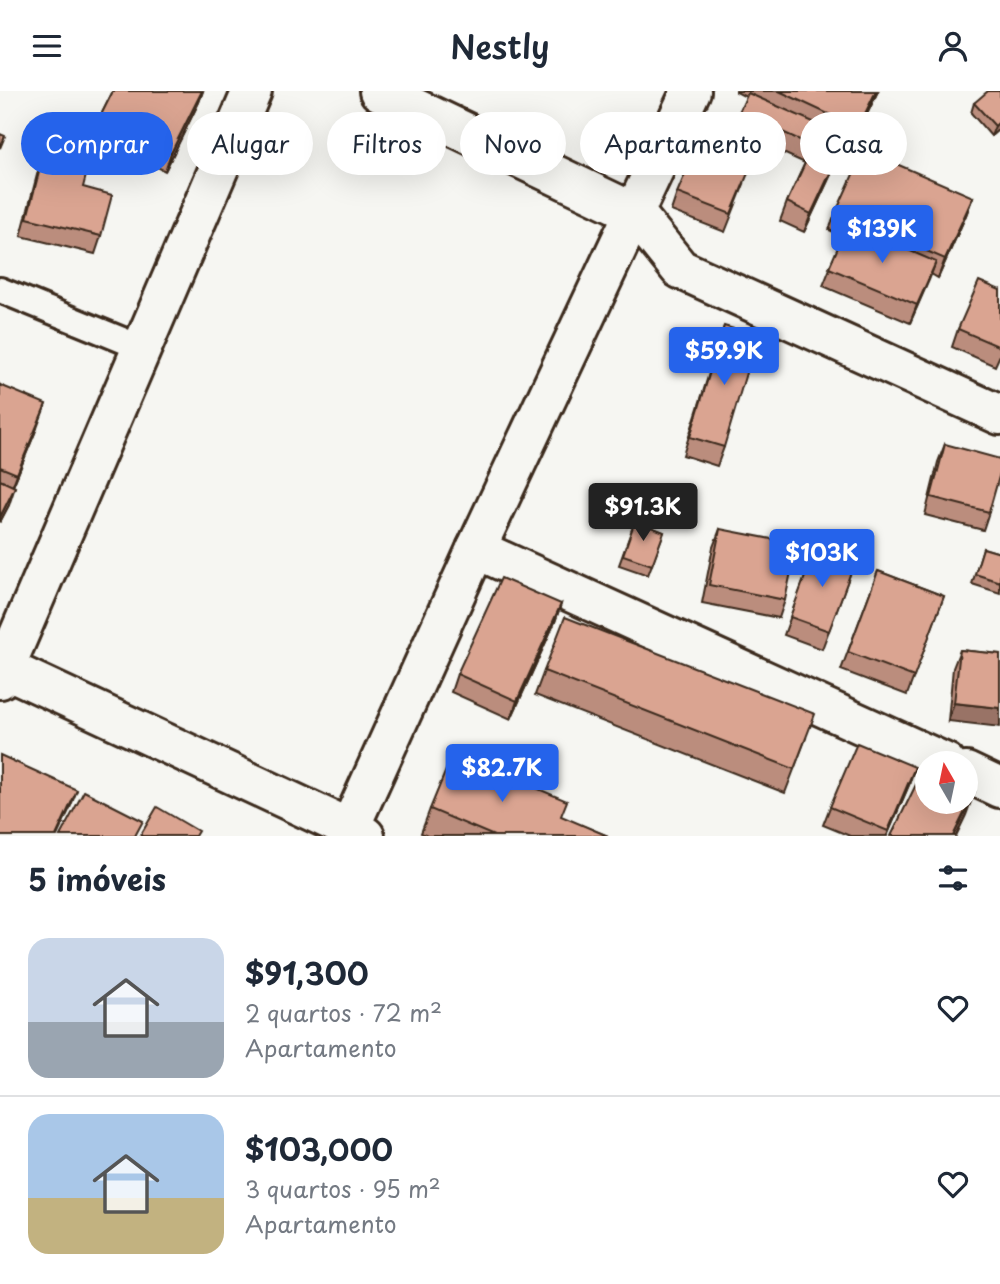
<!DOCTYPE html>
<html lang="pt">
<meta charset="utf-8">
<style>
body{margin:0;font-family:"Playpen Sans",sans-serif;background:#f2f2f3;color:#1f2937;height:100vh;display:flex;flex-direction:column;font-size:26px;white-space:nowrap}
*{box-sizing:border-box;margin:0}
p{font-size:23px;color:#747a83}
.icon{flex:none;width:38px;height:38px;fill:none;stroke:currentColor;stroke-width:2;stroke-linecap:round;stroke-linejoin:round}
.map{position:relative;height:745px;overflow:hidden}
.details{display:flex;flex-direction:column;background:#fff;flex:1}
.details>*{flex:none}
.top-card{position:absolute;left:21px;top:21px;width:959px;height:63px;display:flex;gap:14px}
.needle{width:46px;rotate:351deg}
.controls{position:absolute;left:915px;top:660px;display:grid;gap:14px}
.controls a{display:grid;place-items:center;width:63px;height:63px;border-radius:50%;background:#fff;box-shadow:0 7px 28px #0002;font-size:35px}
.price{position:absolute;translate:-50% -60px;padding:0 16px;border-radius:7px;background:#2563eb;color:#fff;font-size:23px;line-height:46px;filter:drop-shadow(0 2px 4px #0008)}
.price::after{content:'';position:absolute;left:50%;top:42px;width:21px;height:16px;margin-left:-10px;background:inherit;clip-path:polygon(0 0,100% 0,50% 100%)}
.price.on{background:#222;color:#fff}
ul{padding:0;list-style:none}
li{display:flex;align-items:center;gap:21px;height:175px;padding:0 28px}
li+li{border-top:2px solid #e0e1e3}
li span{display:grid;place-items:center;flex:none;width:196px;height:140px;border-radius:21px;color:#555}
li>.icon{margin-inline-start:auto}
span .icon{width:84px;height:84px;fill:#fffc;stroke-width:1}
li b{font-size:30px}
h2{display:flex;justify-content:space-between;align-items:center;height:84px;padding:0 28px;font-size:30px}
.pill{padding:0 24px;border-radius:32px;background:#fff;box-shadow:0 7px 28px #0002;font-size:24px;line-height:63px}
.pill.on{background:#2563eb;color:#fff}
header{display:flex;justify-content:space-between;align-items:center;height:91px;padding:0 28px;background:#fff;font-size:32px;font-weight:600}
.map>svg:first-child{display:block}
</style>
<header><svg class="icon" aria-label="menu" viewBox="0 0 24 24"><path d="M4 6h16M4 12h16M4 18h16"/></svg>Nestly<svg class="icon" aria-label="person" viewBox="0 0 24 24"><circle cx="12" cy="8" r="4"/><path d="M4 21q1-7 8-7t8 7"/></svg></header>
<div class="map">
<svg width="1000" height="745" viewBox="0 0 1000 745">
<rect width="100%" height="100%" fill="#f6f6f2"/>
<filter id="ink" filterUnits="userSpaceOnUse"><feTurbulence type="fractalNoise" baseFrequency=".0143" numOctaves="2"/><feDisplacementMap in="SourceGraphic" scale="14" xChannelSelector="R" yChannelSelector="G"/><feConvolveMatrix kernelMatrix="1 2 1 2 8 2 1 2 1" color-interpolation-filters="sRGB"/></filter>
<g filter="url(#ink)">
<g fill="none" stroke-linecap="round" stroke-linejoin="round">
<g stroke="#3b2a1e" stroke-width="30">
<path id="lane" d="M0,199L142,257"/>
</g>
<g stroke="#3b2a1e" stroke-width="44">
<g id="street">
<path d="M379,0L635,122L680,178L1000,324"/>
<path d="M476,458L946,672"/>
<path d="M0,588L252,0"/>
<path d="M966,681L1000,697"/>
<path d="M346,745L476,458L691,0"/>
</g>
</g>
<g stroke="#3b2a1e" stroke-width="44">
<path id="secondary" d="M0,575L365,745"/>
</g>
<use href="#lane" stroke="#f6f6f2" stroke-width="24"/>
<use href="#street" stroke="#f6f6f2" stroke-width="38"/>
<use href="#secondary" stroke="#f6f6f2" stroke-width="38"/>
</g>
<g fill="#bb8d7d" stroke="#3b2a1e" stroke-width="2">
<path d="M113,0H203L199,11L165,80L93,44L100,26Z"/>
<path d="M736,0H878L852,55L845,52L840,64L804,141L780,130L787,111L805,72L733,39L746,6L736,1Z"/>
<path d="M1000,0V37L991,45L971,22L974,12Z"/>
<path d="M44,62L83,96L101,145L95,163L21,145L38,80Z"/>
<path d="M744,93L725,141L671,120L677,102Z"/>
<path d="M973,106L966,124L938,187L931,183L910,232L823,195L843,145L829,139L836,121Z"/>
<path d="M1000,199V264L995,275L952,256L958,238Z"/>
<path d="M724,235V356L717,375L683,364Z"/>
<path d="M0,294L37,337L13,395L9,414L0,431Z"/>
<path d="M945,353L989,421L983,439L925,424L938,371Z"/>
<path d="M635,430L664,441L648,484L619,474Z"/>
<path d="M720,438L785,509L779,527L702,512L713,456Z"/>
<path d="M816,456L855,470L822,558L784,544Z"/>
<path d="M983,457L1000,462V502L972,493Z"/>
<path d="M878,480L944,505L907,604L841,579Z"/>
<path d="M561,513L555,531L511,628L451,601L457,583Z"/>
<path d="M960,559L1000,563L948,630L953,577Z"/>
<path d="M544,580L806,647L785,702L535,604Z"/>
<path d="M909,694L887,745H850L823,734L830,716Z"/>
<path d="M430,718L561,726L608,745H427L421,742Z"/>
</g>
<g fill="#997366" stroke="#3b2a1e" stroke-width="2">
<path d="M202,0H203L199,11L165,80L171,62Z"/>
<path d="M876,0H878L852,55L858,37Z"/>
<path d="M1000,30V37L991,45L995,35Z"/>
<path d="M847,46L840,64L804,141L811,123Z"/>
<path d="M973,106L966,124L938,187L945,168Z"/>
<path d="M936,171L929,189L910,232L917,214Z"/>
<path d="M46,313L37,337L8,407L17,383Z"/>
<path d="M15,396L9,414L0,431V426Z"/>
<path d="M561,513L555,531L511,628L517,610Z"/>
<path d="M954,612L1000,617V636L948,630Z"/>
<path d="M915,676L909,694L887,745Z"/>
<path d="M77,699L70,717L57,745H56Z"/>
<path d="M975,700L966,724L956,745H953Z"/>
</g>
<g fill="#daa491" stroke="#3b2a1e" stroke-width="2">
<path d="M113,0H202L171,62L100,26Z"/>
<path d="M779,0H876L858,37Z"/>
<path d="M988,0H1000V30L995,35L974,12Z"/>
<path d="M748,2L847,46L811,123L787,111L813,55L739,21Z"/>
<path d="M0,43L5,45L0,57Z"/>
<path d="M697,54L751,75L731,123L677,102Z"/>
<path d="M864,59L973,106L945,168L836,121Z"/>
<path d="M44,62L89,73L83,96L112,104L101,145L27,127Z"/>
<path d="M848,133L936,171L917,214L829,177Z"/>
<path d="M979,190L1000,199V256L958,238Z"/>
<path d="M724,235L757,245L724,356L690,346Z"/>
<path d="M0,294L46,313L17,383L0,376Z"/>
<path d="M945,353L1000,368V382L989,421L931,406Z"/>
<path d="M0,389L15,396L0,426Z"/>
<path d="M635,430L664,441L652,474L623,464Z"/>
<path d="M720,438L797,453L785,509L709,494Z"/>
<path d="M816,456L855,470L829,540L790,526Z"/>
<path d="M983,457L1000,462V491L975,483Z"/>
<path d="M878,480L944,505L914,586L848,561Z"/>
<path d="M501,487L561,513L517,610L457,583Z"/>
<path d="M565,526L815,623L794,678L544,580Z"/>
<path d="M960,559L1000,563V617L954,612Z"/>
<path d="M857,652L915,676L888,740L830,716Z"/>
<path d="M453,662L567,710L561,725L608,745H494L430,718Z"/>
<path d="M0,664L77,699L56,745H0Z"/>
<path d="M925,675L928,677V710H966V695L975,700L953,745H891Z"/>
<path d="M84,700L143,730L135,745H60Z"/>
<path d="M157,716L198,740L195,745H140Z"/>
</g>
</g>
</svg>
<div class="controls">
<a><svg class="needle" viewBox="-14 -14 28 28"><path d="M0-13l5 13h-10z" fill="#e53935"/><path d="M0 13l5-13h-10z" fill="#747a83"/></svg></a>
</div>
<b class="price" style="left:882px;top:174px">$139K</b>
<b class="price" style="left:724px;top:296px">$59.9K</b>
<b class="price on" style="left:643px;top:452px">$91.3K</b>
<b class="price" style="left:822px;top:498px">$103K</b>
<b class="price" style="left:502px;top:713px">$82.7K</b>
<div class="top-card">
<a class="pill on">Comprar</a>
<a class="pill">Alugar</a>
<a class="pill">Filtros</a>
<a class="pill">Novo</a>
<a class="pill">Apartamento</a>
<a class="pill">Casa</a>
</div>
</div>
<section class="details">
<h2>5 imóveis<svg class="icon" aria-label="filters" viewBox="0 0 24 24"><path d="M4 7h16M4 17h16"/><circle cx="9" cy="7" r="2"/><circle cx="15" cy="17" r="2"/></svg></h2>
<ul>
<li><span style="background:linear-gradient(#c9d6e8 60%,#9aa5b1 0)"><svg class="icon" aria-label="home" viewBox="0 0 24 24"><path d="M3 11l9-7 9 7M6 9v11h12V9"/></svg></span><div><b>$91,300</b><p>2 quartos · 72 m²</p><p>Apartamento</p></div><svg class="icon" aria-label="heart" viewBox="0 0 24 24"><path d="M12 20l-8-8c-3-5 5-10 8-4 3-6 11-1 8 4z"/></svg></li>
<li><span style="background:linear-gradient(#a9c7e8 60%,#c2b280 0)"><svg class="icon" aria-label="home" viewBox="0 0 24 24"><path d="M3 11l9-7 9 7M6 9v11h12V9"/></svg></span><div><b>$103,000</b><p>3 quartos · 95 m²</p><p>Apartamento</p></div><svg class="icon" aria-label="heart" viewBox="0 0 24 24"><path d="M12 20l-8-8c-3-5 5-10 8-4 3-6 11-1 8 4z"/></svg></li>
</ul>
</section>
